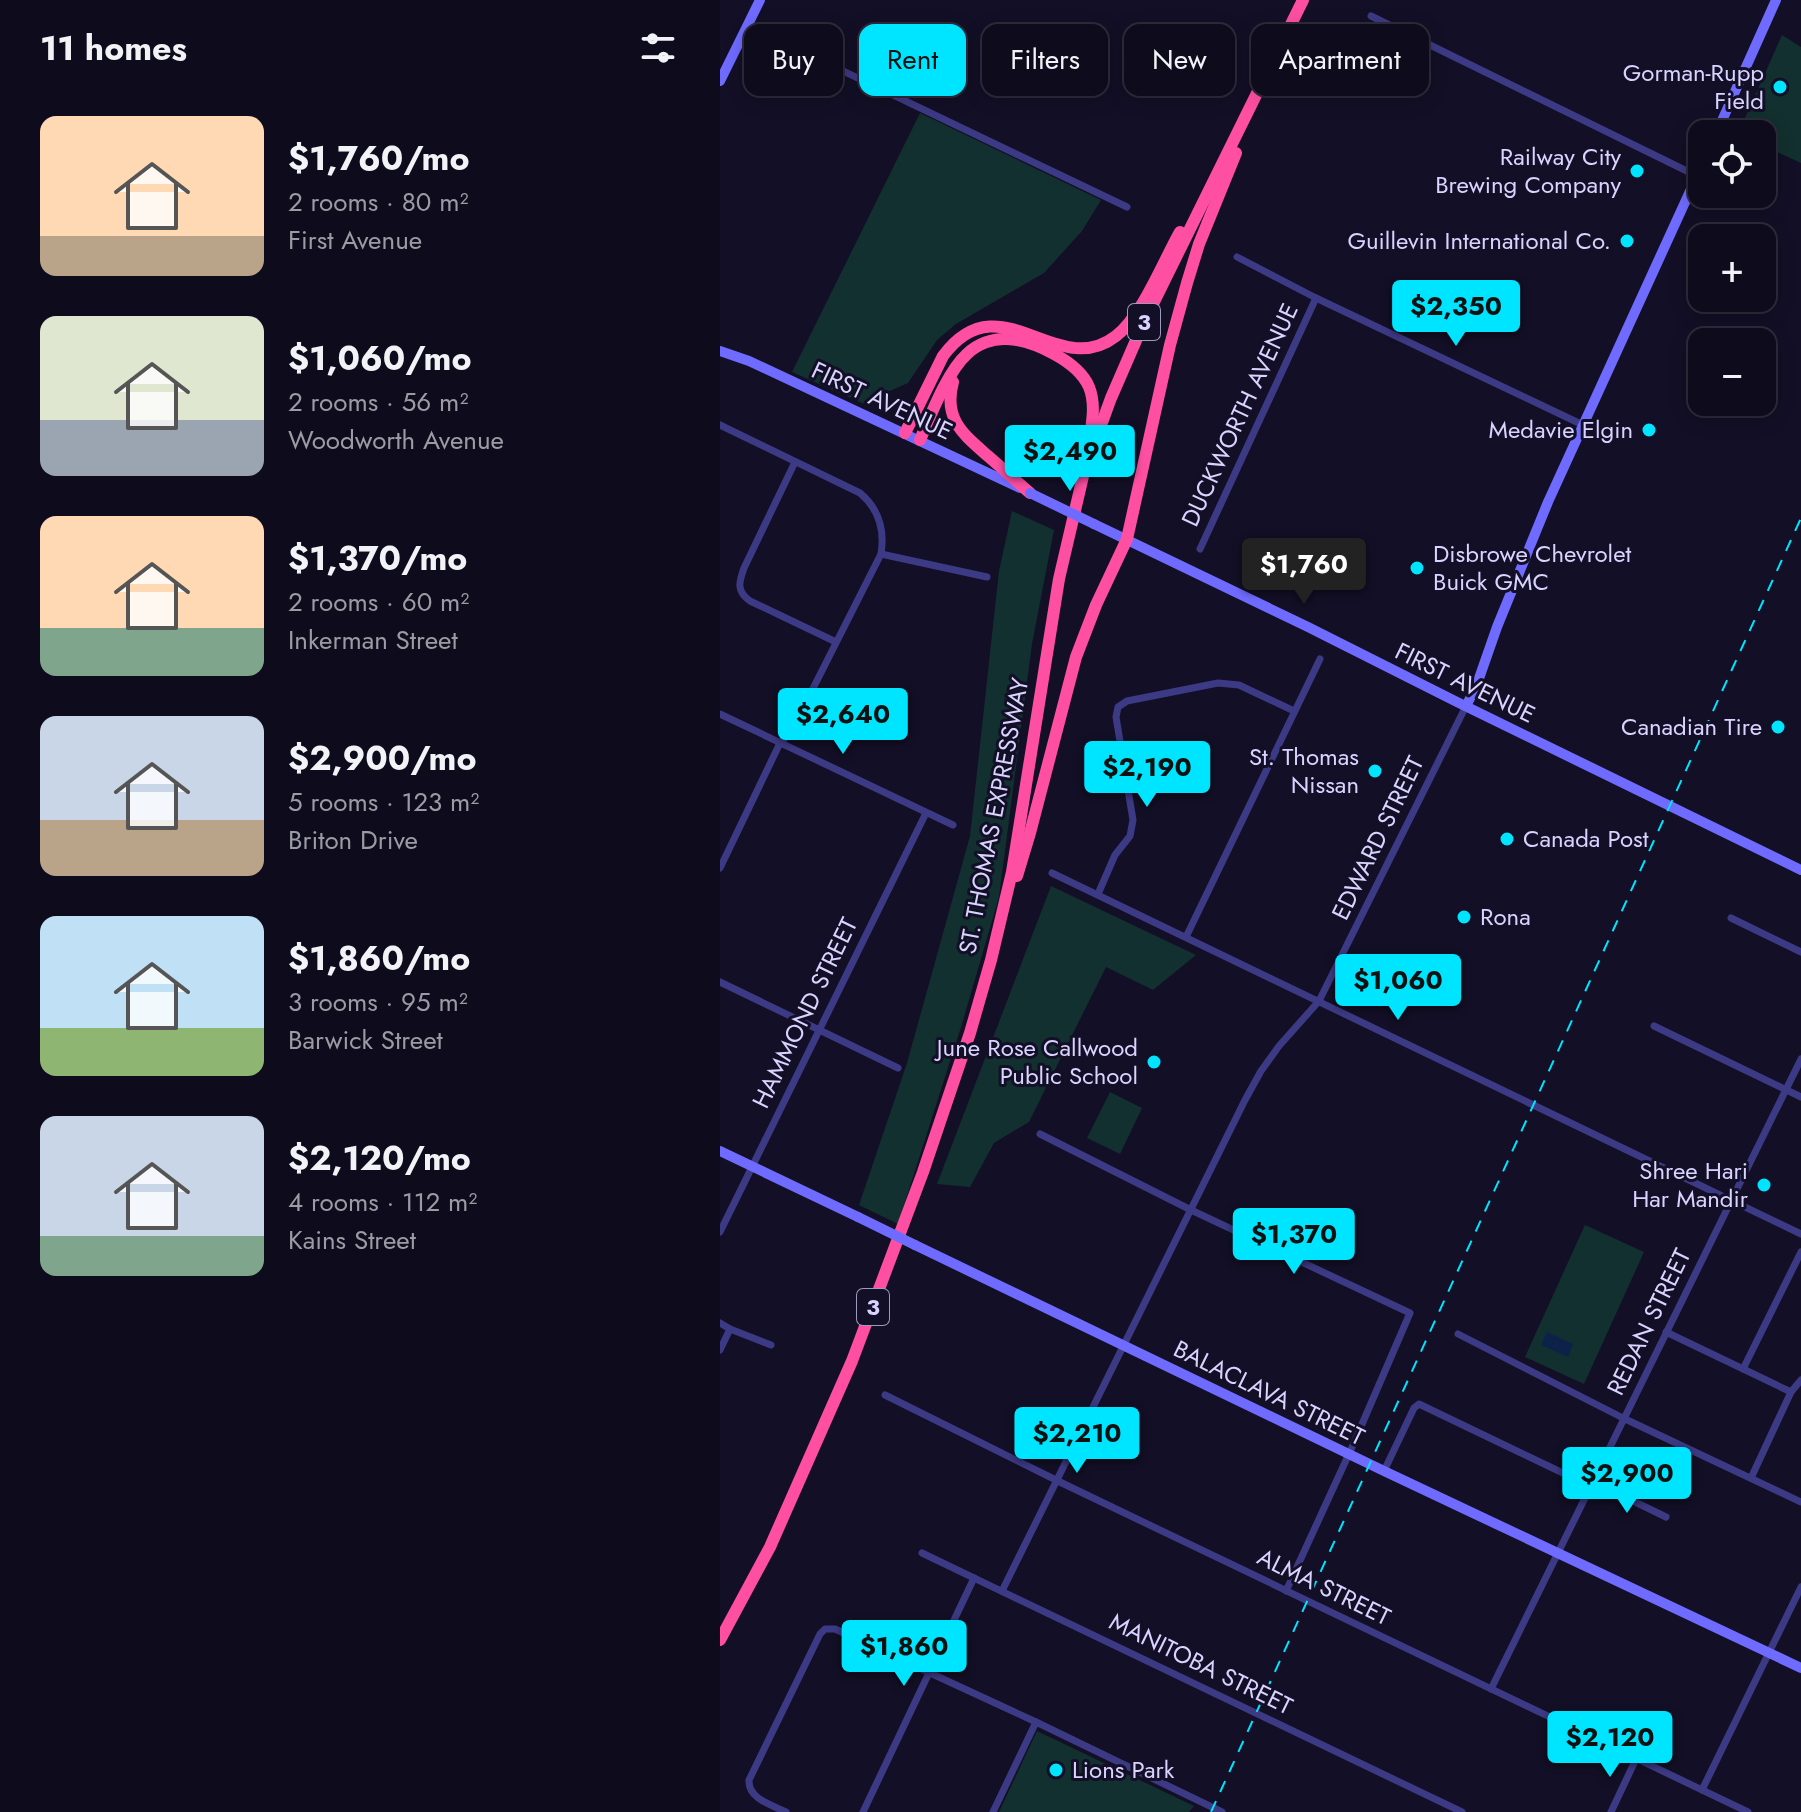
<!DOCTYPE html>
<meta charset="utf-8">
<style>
body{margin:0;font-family:Jost,sans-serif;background:#1c1929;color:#f1f3f6;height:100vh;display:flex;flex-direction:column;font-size:30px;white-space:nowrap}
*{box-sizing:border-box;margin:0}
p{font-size:26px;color:#9b9ba3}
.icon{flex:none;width:44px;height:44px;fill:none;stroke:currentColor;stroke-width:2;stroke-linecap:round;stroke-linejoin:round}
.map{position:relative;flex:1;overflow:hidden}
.panel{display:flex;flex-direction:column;background:#0e0b1c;width:720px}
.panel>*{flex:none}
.banner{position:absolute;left:24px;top:24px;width:760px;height:72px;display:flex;gap:16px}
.buttons{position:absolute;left:968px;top:120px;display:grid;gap:16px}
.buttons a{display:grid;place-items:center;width:88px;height:88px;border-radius:16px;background:#0e0b1c;box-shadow:0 4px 20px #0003,0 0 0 2px #2e2b3b;font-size:40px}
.price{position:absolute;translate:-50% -68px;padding:0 18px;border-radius:8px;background:#00e5ff;color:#111;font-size:26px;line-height:52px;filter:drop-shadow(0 2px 4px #0008)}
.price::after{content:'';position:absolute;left:50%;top:48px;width:24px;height:18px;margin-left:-12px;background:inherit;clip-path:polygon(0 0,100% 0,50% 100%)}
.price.on{background:#222;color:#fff}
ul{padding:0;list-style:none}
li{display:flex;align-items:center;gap:24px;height:200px;padding:0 40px}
li span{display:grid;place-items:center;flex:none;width:224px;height:160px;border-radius:16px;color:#555}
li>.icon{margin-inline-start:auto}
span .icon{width:96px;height:96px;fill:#fffc;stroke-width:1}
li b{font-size:34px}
h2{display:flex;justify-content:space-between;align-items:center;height:96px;padding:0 40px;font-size:34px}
.tag{padding:0 28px;border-radius:16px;background:#0e0b1c;box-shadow:0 4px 20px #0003,0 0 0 2px #2e2b3b;font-size:28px;line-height:72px}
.tag.on{background:#00e5ff;color:#111}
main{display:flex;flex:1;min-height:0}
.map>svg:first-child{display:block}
</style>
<main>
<section class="panel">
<h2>11 homes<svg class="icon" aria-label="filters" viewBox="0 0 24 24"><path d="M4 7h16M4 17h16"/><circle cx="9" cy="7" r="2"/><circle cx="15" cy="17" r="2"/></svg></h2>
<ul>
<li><span style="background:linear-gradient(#ffd9b3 75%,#b9a48a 0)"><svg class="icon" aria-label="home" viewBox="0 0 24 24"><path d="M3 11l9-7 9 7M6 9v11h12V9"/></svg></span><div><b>$1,760/mo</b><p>2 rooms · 80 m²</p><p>First Avenue</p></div></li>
<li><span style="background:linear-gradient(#dfe7d0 65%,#9aa5b1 0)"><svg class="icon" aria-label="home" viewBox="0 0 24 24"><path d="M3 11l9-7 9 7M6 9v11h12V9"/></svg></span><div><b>$1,060/mo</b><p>2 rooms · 56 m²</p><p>Woodworth Avenue</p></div></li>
<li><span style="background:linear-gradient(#ffd9b3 70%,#7fa58c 0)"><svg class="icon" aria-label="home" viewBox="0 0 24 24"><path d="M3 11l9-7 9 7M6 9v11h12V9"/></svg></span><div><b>$1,370/mo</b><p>2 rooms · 60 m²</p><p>Inkerman Street</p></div></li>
<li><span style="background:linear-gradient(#c9d6e8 65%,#b9a48a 0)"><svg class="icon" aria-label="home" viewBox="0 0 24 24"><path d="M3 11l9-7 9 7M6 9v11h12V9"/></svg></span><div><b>$2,900/mo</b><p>5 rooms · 123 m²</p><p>Briton Drive</p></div></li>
<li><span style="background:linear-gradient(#bfe0f5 70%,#8fb573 0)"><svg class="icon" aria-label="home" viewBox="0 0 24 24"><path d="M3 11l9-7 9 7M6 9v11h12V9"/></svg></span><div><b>$1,860/mo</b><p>3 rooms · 95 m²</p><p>Barwick Street</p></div></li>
<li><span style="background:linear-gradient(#c9d6e8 75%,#7fa58c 0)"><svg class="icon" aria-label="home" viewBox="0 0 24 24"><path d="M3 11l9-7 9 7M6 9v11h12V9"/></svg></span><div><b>$2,120/mo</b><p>4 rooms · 112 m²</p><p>Kains Street</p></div></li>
</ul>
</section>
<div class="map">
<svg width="1081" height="1812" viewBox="0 0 1081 1812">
<rect width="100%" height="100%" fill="#130f26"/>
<g fill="#12302f">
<path d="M1062,35L1081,47V163L1042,145V134H1022L1021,127Z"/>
<path d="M200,113L381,200L362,231L324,273L236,324L217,340L188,383L163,394L149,406L72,372Z"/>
<path d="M292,511L334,530L312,644L279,897L242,1024L178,1224L139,1205L187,1063L250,836L279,571Z"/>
<path d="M331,886L476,955L433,990L386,967L309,1122L274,1143L250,1187L217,1184Z"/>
<path d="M390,1092L422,1108L400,1154L367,1138Z"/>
<path d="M865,1225L924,1252L864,1384L805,1357Z"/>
<path d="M317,1731L474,1806L469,1812H279Z"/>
</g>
<path fill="#0c2248" d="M827,1332L853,1344L848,1357L821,1345Z"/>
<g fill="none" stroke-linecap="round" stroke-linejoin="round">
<g stroke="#3d3a85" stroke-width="7">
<path d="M651,16L977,176"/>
<path d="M27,25L407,207"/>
<path d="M517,257L596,298L863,425"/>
<path d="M0,425L140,493C159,509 165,529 161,554L71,732L60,743L0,868"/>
<path d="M75,462L24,568C19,582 16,591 30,601L116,642"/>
<path d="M480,549L596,298"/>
<path d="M161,554L267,577"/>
<path d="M0,714L233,825"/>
<path d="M332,873L1081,1234"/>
<path d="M378,894L395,855L410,836L413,820L396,717L398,707L407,701L498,683L519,685L574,711"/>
<path d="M1011,918L1081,952"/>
<path d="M466,937L600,659"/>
<path d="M0,982L178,1068"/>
<path d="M934,1026L1081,1097"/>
<path d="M320,1134L471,1210L690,1313L633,1445L566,1591"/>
<path d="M0,1232L206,813"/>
<path d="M0,1323L10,1329L51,1345"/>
<path d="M946,1332L1071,1392"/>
<path d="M738,1334L903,1418L1081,1502"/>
<path d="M0,1350L10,1329"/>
<path d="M1023,1369L1081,1252"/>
<path d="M165,1395L344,1484L1028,1812"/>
<path d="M664,1471L694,1408L699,1404L870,1486"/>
<path d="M1031,1478L1071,1392L1081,1380"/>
<path d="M872,1481L946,1517"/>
<path d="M202,1553L742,1812"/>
<path d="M282,1591L525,1100L541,1071L559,1046L599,1001L746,706"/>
<path d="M771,1689L1081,1059"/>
<path d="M982,1790L1081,1587"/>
<path d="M66,1812C52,1805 28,1799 29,1780L100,1634L105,1629H115L316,1722L502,1812"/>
<path d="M143,1812L254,1578"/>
<path d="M273,1812L316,1722"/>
<path d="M891,1812L916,1759"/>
</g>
<g stroke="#6f6bff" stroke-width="10">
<path d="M0,81L40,0"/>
<path d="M996,134L1056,0"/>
<path d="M0,351L29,361L300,488"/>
<path d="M374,524L588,627L737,702L1081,870"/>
<path d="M746,706L756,687L777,627L828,502L982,165"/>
<path d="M0,1151L138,1217"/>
<path d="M195,1245L664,1471L1081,1668"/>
</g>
<g stroke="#ff4fa3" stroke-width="12">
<path d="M233,382C223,419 243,434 268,456C282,468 296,481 310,493"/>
<path d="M185,433L223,356C280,279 337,382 396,336C422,316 443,262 460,232"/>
<path d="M200,440C211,415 227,372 247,354C257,344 273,338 287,339C313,340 358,361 369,387C376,404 372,424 369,442"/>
<path d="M297,876L310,833L356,657L376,605L407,539L450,345L467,283L479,244L516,153"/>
<path d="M0,1640L50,1547L132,1361L203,1172L250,1033L271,960L292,872L339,579L364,472L391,398L424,322L583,0"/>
</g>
<path stroke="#00e5ff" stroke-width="2" stroke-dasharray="12 10" stroke-linecap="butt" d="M491,1812L1081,518"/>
<g stroke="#6f6bff" stroke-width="10">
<path d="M310,493L374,524"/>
<path d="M138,1217L195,1245"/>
</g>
</g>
<g fill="#00e5ff" stroke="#130f26" stroke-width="3">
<circle cx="1060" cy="87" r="8"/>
<circle cx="917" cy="171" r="8"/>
<circle cx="907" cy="241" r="8"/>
<circle cx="929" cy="430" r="8"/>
<circle cx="697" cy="568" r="8"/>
<circle cx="1058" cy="727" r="8"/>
<circle cx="655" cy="771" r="8"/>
<circle cx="787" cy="839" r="8"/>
<circle cx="744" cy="917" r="8"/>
<circle cx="434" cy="1062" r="8"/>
<circle cx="1044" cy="1185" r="8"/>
<circle cx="336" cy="1770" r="8"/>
</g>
<g text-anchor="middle" stroke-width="6" stroke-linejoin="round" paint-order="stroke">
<g fill="#130f26" stroke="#9e99be" stroke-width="2">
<rect x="408" y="304" width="32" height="36" rx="6"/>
<rect x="137" y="1289" width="32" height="36" rx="6"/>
</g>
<g font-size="22" font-weight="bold" fill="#d9d4ff">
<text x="424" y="330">3</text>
<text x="153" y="1315">3</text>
</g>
<g font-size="24" fill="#d9d4ff" stroke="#130f26" text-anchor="end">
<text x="1044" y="81">Gorman-Rupp<tspan x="1044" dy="28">Field</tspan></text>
<text x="901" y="165">Railway City<tspan x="901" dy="28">Brewing Company</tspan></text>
<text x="891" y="249">Guillevin International Co.</text>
<text x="913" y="438">Medavie Elgin</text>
<text x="713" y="562" text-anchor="start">Disbrowe Chevrolet<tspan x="713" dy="28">Buick GMC</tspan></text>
<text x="1042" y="735">Canadian Tire</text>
<text x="639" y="765">St. Thomas<tspan x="639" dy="28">Nissan</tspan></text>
<text x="803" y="847" text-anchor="start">Canada Post</text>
<text x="760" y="925" text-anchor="start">Rona</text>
<text x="418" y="1056">June Rose Callwood<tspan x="418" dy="28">Public School</tspan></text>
<text x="1028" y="1179">Shree Hari<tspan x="1028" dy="28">Har Mandir</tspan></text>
<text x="352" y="1778" text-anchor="start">Lions Park</text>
</g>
<g font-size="24" fill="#d9d4ff" stroke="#130f26">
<text transform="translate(162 401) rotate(25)" y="8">FIRST AVENUE</text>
<text transform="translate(520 415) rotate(-65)" y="8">DUCKWORTH AVENUE</text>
<text transform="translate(745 683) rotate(26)" y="8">FIRST AVENUE</text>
<text transform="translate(274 816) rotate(-79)" y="8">ST. THOMAS EXPRESSWAY</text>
<text transform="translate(658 838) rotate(-64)" y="8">EDWARD STREET</text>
<text transform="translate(85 1013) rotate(-64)" y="8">HAMMOND STREET</text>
<text transform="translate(929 1322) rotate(-64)" y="8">REDAN STREET</text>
<text transform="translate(549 1393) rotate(26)" y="8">BALACLAVA STREET</text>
<text transform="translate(604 1587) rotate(26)" y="8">ALMA STREET</text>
<text transform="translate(481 1664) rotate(26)" y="8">MANITOBA STREET</text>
</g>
</g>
</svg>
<div class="buttons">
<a><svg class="icon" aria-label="locate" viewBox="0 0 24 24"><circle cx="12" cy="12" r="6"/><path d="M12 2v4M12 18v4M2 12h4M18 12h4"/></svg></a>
<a>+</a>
<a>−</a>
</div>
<b class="price" style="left:736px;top:348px">$2,350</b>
<b class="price" style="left:350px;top:493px">$2,490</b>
<b class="price on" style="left:584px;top:606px">$1,760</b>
<b class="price" style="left:123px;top:756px">$2,640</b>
<b class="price" style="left:427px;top:809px">$2,190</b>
<b class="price" style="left:678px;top:1022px">$1,060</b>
<b class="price" style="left:574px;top:1276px">$1,370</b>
<b class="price" style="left:357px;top:1475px">$2,210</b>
<b class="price" style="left:907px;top:1515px">$2,900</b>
<b class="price" style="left:184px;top:1688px">$1,860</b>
<b class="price" style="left:890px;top:1779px">$2,120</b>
<div class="banner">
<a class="tag">Buy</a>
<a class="tag on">Rent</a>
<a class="tag">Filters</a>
<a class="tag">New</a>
<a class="tag">Apartment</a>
</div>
</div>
</main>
